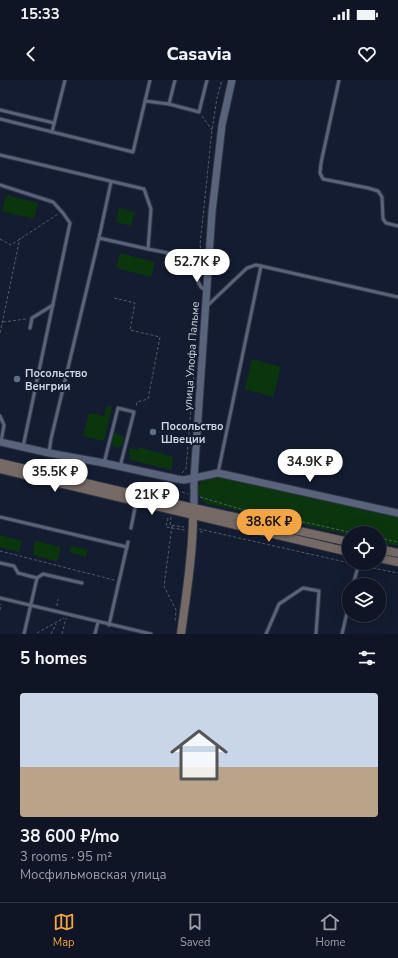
<!DOCTYPE html>
<meta charset="utf-8">
<style>
body{margin:0;font-family:"Nunito Sans",sans-serif;background:#181e2d;color:#f1f3f6;height:100vh;display:flex;flex-direction:column;font-size:15px;white-space:nowrap}
*{box-sizing:border-box;margin:0}
p{font-size:13px;color:#9b9fa7}
.icon{flex:none;width:22px;height:22px;fill:none;stroke:currentColor;stroke-width:2;stroke-linecap:round;stroke-linejoin:round}
.map{position:relative;height:554px;overflow:hidden}
.drawer{display:flex;flex-direction:column;background:#0f1525;flex:1}
.drawer>*{flex:none}
.buttons{position:absolute;left:342px;top:446px;display:grid;gap:8px}
.buttons a{display:grid;place-items:center;width:44px;height:44px;border-radius:50%;background:#0f1525;box-shadow:0 4px 16px #0002,0 0 0 1px #2f3442;font-size:20px}
.price{position:absolute;translate:-50% -34px;padding:0 9px;border-radius:14px;background:#fff;color:#222;font-size:13px;line-height:26px;filter:drop-shadow(0 1px 2px #0008)}
.price::after{content:'';position:absolute;left:50%;top:24px;width:12px;height:9px;margin-left:-6px;background:inherit;clip-path:polygon(0 0,100% 0,50% 100%)}
.price.selected{background:#f3a443;color:#111}
ul{padding:0;list-style:none}
li{display:grid;align-content:center;gap:8px;height:212px;padding:0 20px}
li span{display:grid;place-items:center;height:124px;border-radius:4px;color:#555}
li>.icon{margin-inline-start:auto}
span .icon{width:72px;height:72px;fill:#fffc;stroke-width:1}
li b{font-size:17px}
h2{display:flex;justify-content:space-between;align-items:center;height:48px;padding:0 20px;font-size:17px}
.status{display:flex;justify-content:space-between;align-items:center;height:28px;padding:0 20px;background:#0f1525;direction:ltr}
.status svg{height:11px;fill:currentColor}
header{display:flex;justify-content:space-between;align-items:center;height:52px;padding:0 20px;background:#0f1525;font-size:18px;font-weight:800}
.dock{display:flex;justify-content:space-around;align-items:center;height:56px;border-top:1px solid #2f3442;background:#0f1525;font-size:11px;color:#9b9fa7}
.dock a{display:grid;justify-items:center;gap:2px}
.dock .selected{color:#f3a443}
.map>svg:first-child{display:block}
</style>
<div class="status"><b>15:33</b><svg viewBox="0 0 49 12"><path d="M0 12V9h3v3zM5 12V6h3v6zM10 12V3h3v9zM15 12V0h3v12zM26 1h20v11H26zM47 4h2v5h-2z"/></svg></div>
<header><svg class="icon" aria-label="back" viewBox="0 0 24 24"><path d="M15 5l-7 7 7 7"/></svg>Casavia<svg class="icon" aria-label="heart" viewBox="0 0 24 24"><path d="M12 20l-8-8c-3-5 5-10 8-4 3-6 11-1 8 4z"/></svg></header>
<div class="map">
<svg width="398" height="554" viewBox="0 0 398 554">
<rect width="100%" height="100%" fill="#141c31"/>
<g fill="#0b360d">
<path d="M6,115L38,123L34,139L2,131Z"/>
<path d="M119,128L135,132L131,146L116,142Z"/>
<path d="M120,173L155,182L151,197L116,188Z"/>
<path d="M252,279L281,287L273,317L245,309Z"/>
<path d="M107,326L112,327L104,361L83,356L89,333L104,336Z"/>
<path d="M114,353L124,356L122,365L118,368L113,366L112,361Z"/>
<path d="M138,367L173,377L172,390L130,380L131,375L128,374L130,368L138,370Z"/>
<path d="M213,396L398,436V466L379,462V453H349V455L208,424C192,416 195,400 213,396Z"/>
<path d="M0,455L22,461L19,472L0,467Z"/>
<path d="M37,461L61,467L58,480L56,481L33,475L34,463Z"/>
<path d="M71,466L88,470L86,477L69,472Z"/>
</g>
<g fill="none" stroke-linecap="round" stroke-linejoin="round">
<g stroke="#303445" stroke-width="5">
<g id="service">
<path d="M175,0L169,24L199,32L207,0"/>
<path d="M339,0L321,83L320,93L323,99L368,108L378,111L382,117L383,139L386,143L398,146"/>
<path d="M145,21L169,24"/>
<path d="M0,30L54,43"/>
<path d="M0,39L133,72L150,0"/>
<path d="M52,52L65,0"/>
<path d="M0,75L144,109L151,129L148,169L188,177L194,185L196,198L201,207L206,211"/>
<path d="M0,105L53,122L63,133L70,143L23,367"/>
<path d="M99,158L148,169"/>
<path d="M207,226L247,188L256,185L261,186L398,217"/>
<path d="M30,248L32,238L53,225"/>
<path d="M0,336L4,345L1,362"/>
<path d="M49,373L51,359L99,158L111,102"/>
<path d="M104,383L118,328L134,332L120,387"/>
<path d="M218,393L261,186"/>
<path d="M0,437L127,467"/>
<path d="M131,448L136,423"/>
<path d="M0,483L14,486L18,493L37,498"/>
<path d="M353,505L359,483"/>
<path d="M0,518L151,554"/>
<path d="M109,545L128,462"/>
<path d="M24,554L37,498L43,494L82,503"/>
<path d="M95,554L98,542"/>
<path d="M266,554L279,524L303,508L319,511L316,554"/>
<path d="M342,554L349,524"/>
</g>
</g>
<g stroke="#303445" stroke-width="9">
<g id="tertiary">
<path d="M0,362L49,373L104,383L177,399L184,400L218,393L398,433"/>
<path d="M194,433V398L212,132L222,45L232,0"/>
</g>
</g>
<g stroke="#303445" stroke-width="10">
<g id="secondary">
<path d="M0,383L171,423L349,462"/>
<path d="M0,389L349,472"/>
<path d="M379,469L398,473"/>
<path d="M379,478L398,482"/>
<path d="M181,554C186,516 193,474 193,436"/>
</g>
</g>
<g stroke="#535b6d" stroke-width="1" stroke-dasharray="3 2" stroke-linecap="butt">
<path d="M202,36L212,50"/>
<path d="M0,159L11,165L58,134"/>
<path d="M202,173L200,165L212,50L217,18L222,0"/>
<path d="M114,218L135,223L130,250L160,257L148,319L137,322L136,327"/>
<path d="M3,242L26,239"/>
<path d="M0,253L20,158"/>
<path d="M182,393L186,389L194,294"/>
<path d="M182,412L188,414"/>
<path d="M173,415L175,406"/>
<path d="M176,417L177,411"/>
<path d="M200,417L244,430L313,444L353,453"/>
<path d="M171,437L170,445L184,447"/>
<path d="M168,438L166,447L185,450"/>
<path d="M172,446L164,506L176,530L175,541"/>
<path d="M199,449L354,484"/>
<path d="M200,452H202L204,449"/>
<path d="M379,458L398,462"/>
<path d="M0,471L114,500"/>
<path d="M363,486L398,493"/>
<path d="M57,526L58,519"/>
<path d="M0,530L1,524"/>
<path d="M37,553L64,538"/>
<path d="M51,554L56,544"/>
<path d="M62,554L66,538"/>
</g>
<use href="#service" stroke="#59637c" stroke-width="3"/>
<use href="#tertiary" stroke="#59637c" stroke-width="7"/>
<use href="#secondary" stroke="#756a65" stroke-width="8"/>
</g>
<g fill="#5c6f8a" stroke="#141c31" stroke-width="1.5">
<circle cx="17" cy="299" r="4"/>
<circle cx="153" cy="352" r="4"/>
</g>
<g text-anchor="middle" stroke-width="4" stroke-linejoin="round" paint-order="stroke">
<g font-size="11" fill="#ced5e3" stroke="#141c31">
<text transform="translate(191 276) rotate(-86)" y="4">улица Улофа Пальме</text>
</g>
<g font-size="11" font-weight="bold" fill="#ced5e3" stroke="#141c31" text-anchor="start">
<text x="25" y="297">Посольство<tspan x="25" dy="13">Венгрии</tspan></text>
<text x="161" y="350">Посольство<tspan x="161" dy="13">Швеции</tspan></text>
</g>
</g>
</svg>
<div class="buttons">
<a><svg class="icon" aria-label="locate" viewBox="0 0 24 24"><circle cx="12" cy="12" r="6"/><path d="M12 2v4M12 18v4M2 12h4M18 12h4"/></svg></a>
<a><svg class="icon" aria-label="layers" viewBox="0 0 24 24"><path d="M12 4l9 5-9 5-9-5zM3 14l9 5 9-5"/></svg></a>
</div>
<b class="price" style="left:197px;top:203px">52.7K ₽</b>
<b class="price" style="left:310px;top:403px">34.9K ₽</b>
<b class="price" style="left:55px;top:413px">35.5K ₽</b>
<b class="price" style="left:152px;top:436px">21K ₽</b>
<b class="price selected" style="left:269px;top:463px">38.6K ₽</b>
</div>
<section class="drawer">
<h2>5 homes<svg class="icon" aria-label="filters" viewBox="0 0 24 24"><path d="M4 7h16M4 17h16"/><circle cx="9" cy="7" r="2"/><circle cx="15" cy="17" r="2"/></svg></h2>
<ul>
<li><span style="background:linear-gradient(#c9d6e8 60%,#b9a48a 0)"><svg class="icon" aria-label="home" viewBox="0 0 24 24"><path d="M3 11l9-7 9 7M6 9v11h12V9"/></svg></span><div><b>38 600 ₽/mo</b><p>3 rooms · 95 m²</p><p>Мосфильмовская улица</p></div></li>
</ul>
</section>
<nav class="dock">
<a class="selected"><svg class="icon" aria-label="map" viewBox="0 0 24 24"><path d="M3 6l6-2 6 2 6-2v14l-6 2-6-2-6 2zM9 4v14M15 6v14"/></svg>Map</a>
<a><svg class="icon" aria-label="saved" viewBox="0 0 24 24"><path d="M7 4h10v16l-5-4-5 4z"/></svg>Saved</a>
<a><svg class="icon" aria-label="home" viewBox="0 0 24 24"><path d="M3 11l9-7 9 7M6 9v11h12V9"/></svg>Home</a>
</nav>
